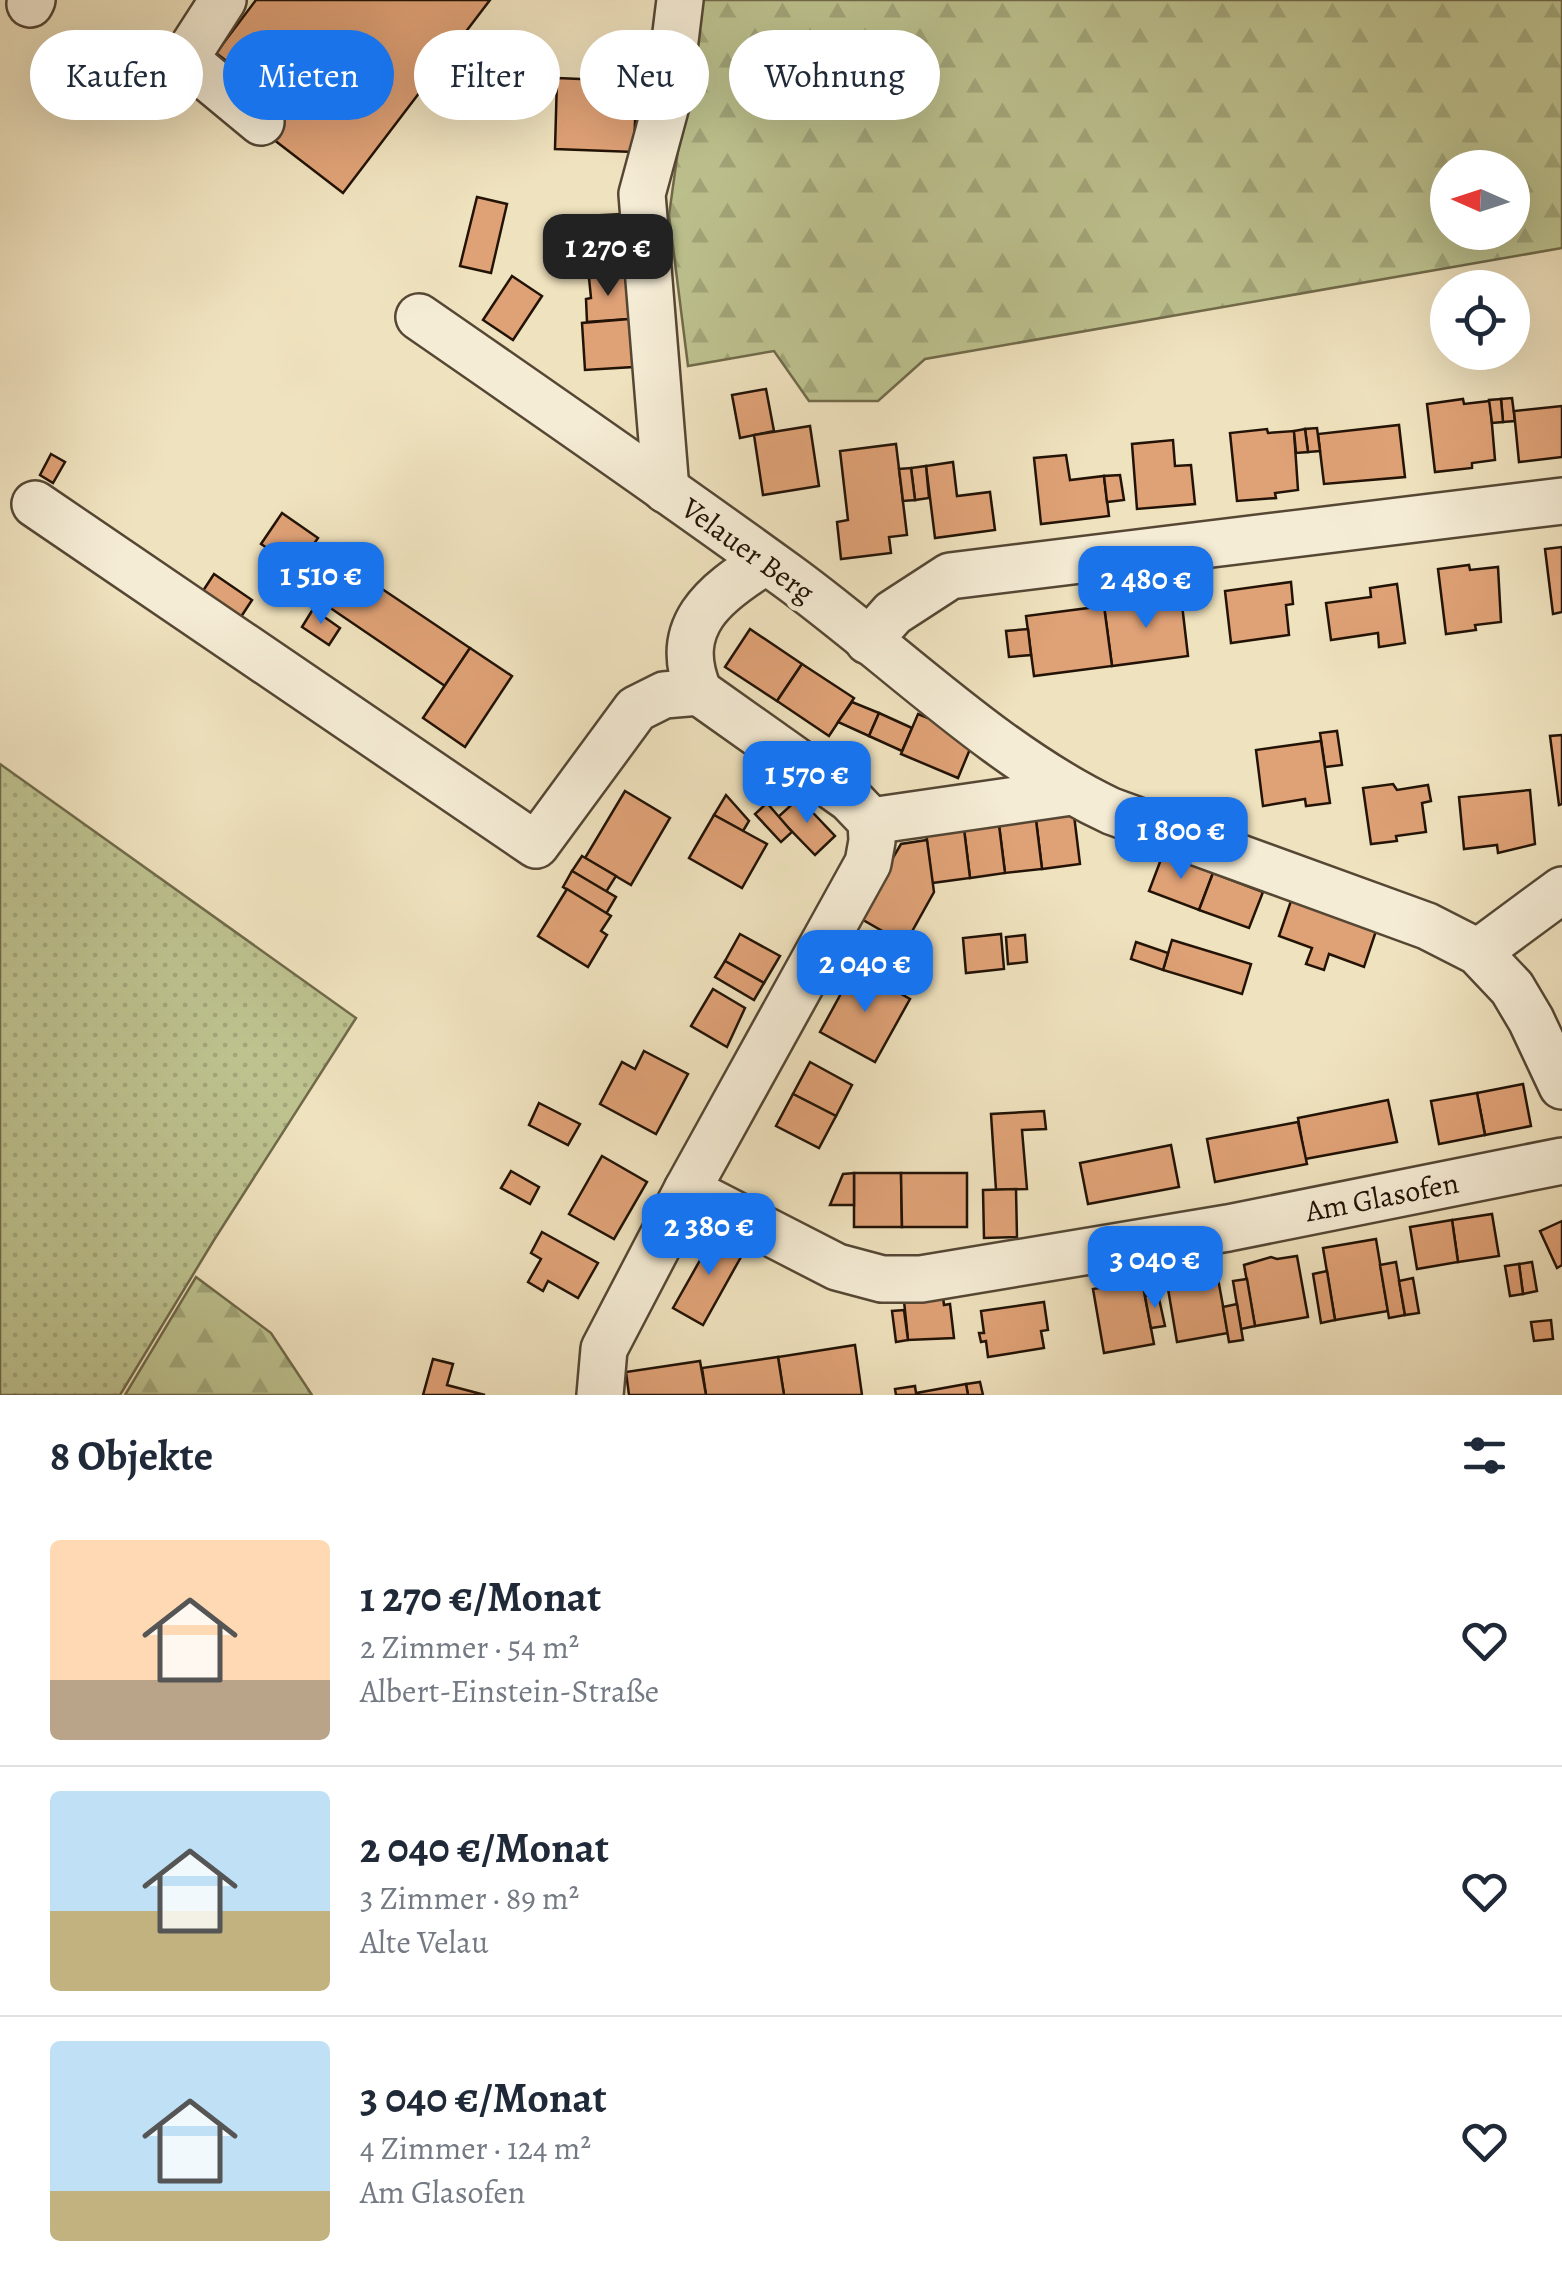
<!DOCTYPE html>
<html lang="de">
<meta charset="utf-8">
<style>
body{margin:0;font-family:Alegreya,serif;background:#f6f6f7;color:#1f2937;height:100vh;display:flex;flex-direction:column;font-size:38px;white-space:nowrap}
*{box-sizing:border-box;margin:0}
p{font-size:32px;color:#747a83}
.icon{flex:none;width:55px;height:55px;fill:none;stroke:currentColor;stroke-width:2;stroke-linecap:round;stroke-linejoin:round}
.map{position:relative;height:1395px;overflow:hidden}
.drawer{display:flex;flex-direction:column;background:#fff;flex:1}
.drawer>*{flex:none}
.top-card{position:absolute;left:30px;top:30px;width:1000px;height:90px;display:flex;gap:20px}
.needle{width:65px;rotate:273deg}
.controls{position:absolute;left:1430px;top:150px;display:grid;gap:20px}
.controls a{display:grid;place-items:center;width:100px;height:100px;border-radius:50%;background:#fff;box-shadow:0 10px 40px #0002;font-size:50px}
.price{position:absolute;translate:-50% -85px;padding:0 22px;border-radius:20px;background:#1a73e8;color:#fff;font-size:32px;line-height:65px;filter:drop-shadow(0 2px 5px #0008)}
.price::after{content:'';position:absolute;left:50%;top:60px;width:30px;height:22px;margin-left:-15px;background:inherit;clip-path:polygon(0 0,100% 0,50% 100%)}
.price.active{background:#222;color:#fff}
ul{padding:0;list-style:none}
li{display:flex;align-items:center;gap:30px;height:250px;padding:0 50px}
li+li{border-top:2px solid #e0e1e3}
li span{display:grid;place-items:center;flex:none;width:280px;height:200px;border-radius:10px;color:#555}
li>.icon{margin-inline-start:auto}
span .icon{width:120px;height:120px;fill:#fffc;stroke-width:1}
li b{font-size:42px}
h2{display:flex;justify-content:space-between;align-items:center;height:120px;padding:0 50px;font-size:42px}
.chip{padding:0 35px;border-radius:45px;background:#fff;box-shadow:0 10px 40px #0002;font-size:35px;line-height:90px}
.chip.active{background:#1a73e8;color:#fff}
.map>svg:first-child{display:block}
</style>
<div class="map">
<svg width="1562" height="1395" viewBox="0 0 1562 1395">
<defs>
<pattern id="grass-dots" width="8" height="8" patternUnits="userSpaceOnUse" patternTransform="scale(2.5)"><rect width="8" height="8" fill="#bdc28f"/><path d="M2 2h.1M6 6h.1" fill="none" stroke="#a2a67a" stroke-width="1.8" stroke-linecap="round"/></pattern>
<pattern id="forest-firs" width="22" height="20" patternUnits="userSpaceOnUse" patternTransform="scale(2.5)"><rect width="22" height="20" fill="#bdc28f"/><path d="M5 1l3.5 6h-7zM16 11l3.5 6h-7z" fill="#a2a67a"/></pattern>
</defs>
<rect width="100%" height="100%" fill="#efe2be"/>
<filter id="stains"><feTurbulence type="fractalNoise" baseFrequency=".002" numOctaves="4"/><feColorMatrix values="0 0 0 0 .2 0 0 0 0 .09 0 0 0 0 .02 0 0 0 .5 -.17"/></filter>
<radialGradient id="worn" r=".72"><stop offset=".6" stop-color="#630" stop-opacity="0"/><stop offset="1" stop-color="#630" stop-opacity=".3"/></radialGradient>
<path fill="url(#grass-dots)" stroke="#706a4a" stroke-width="2.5" d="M0,764L356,1018L214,1240L120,1395H0Z"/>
<g fill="url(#forest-firs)" stroke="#706a4a" stroke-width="2.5" fill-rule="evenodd">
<path d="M699,0H1562V248L925,359L878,401H809L774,351L688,366L669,215ZM1448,168H1512V232H1448Z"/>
<path d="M196,1277L271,1333L312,1395H125Z"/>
</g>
<g fill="#dfa176" stroke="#221306" stroke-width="2.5">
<path d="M256,0H490L343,193L269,136L289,109L216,53Z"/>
<path d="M557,78L603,80V92L636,93L634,152L555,149Z"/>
<path d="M477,197L507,204L491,273L460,266Z"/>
<path d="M623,214L627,275L589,278L585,216Z"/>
<path d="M627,275L629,319L587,322L586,299L591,298L589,278Z"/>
<path d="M512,276L542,296L513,340L483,320Z"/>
<path d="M629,319L633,367L585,370L582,323Z"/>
<path d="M766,389L774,431L740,438L732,395Z"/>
<path d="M1512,398L1515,421L1503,422L1501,399Z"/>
<path d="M1463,399L1464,404L1490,401L1495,460L1472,463V468L1435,472L1427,404Z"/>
<path d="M1501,399L1503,422L1492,423L1489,400Z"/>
<path d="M1562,406V457L1519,462L1514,411Z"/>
<path d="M1399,425L1405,477L1324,484L1318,434Z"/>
<path d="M810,426L819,486L763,495L754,435Z"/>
<path d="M1317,428L1320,451L1308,452L1305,429Z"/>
<path d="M1267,429L1268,433L1294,431L1298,490L1275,493L1276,498L1237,501L1230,433Z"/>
<path d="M1305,429L1308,452L1296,453L1294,431Z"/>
<path d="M1173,440L1175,466L1191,465L1195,504L1137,509L1132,444Z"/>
<path d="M896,444L907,535L889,537L891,553L841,559L837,522L848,520L840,451Z"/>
<path d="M51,454L65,462L53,483L40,475Z"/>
<path d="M1066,455L1070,480L1104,476L1109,516L1041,524L1034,458Z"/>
<path d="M953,462L957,496L990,492L995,530L935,538L926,466Z"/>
<path d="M926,466L929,498L915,500L911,468Z"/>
<path d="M911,468L915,500L903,501L899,469Z"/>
<path d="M1120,475L1124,500L1107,502L1104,476Z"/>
<path d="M282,513L318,538L297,568L261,544Z"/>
<path d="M1562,547V612L1553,614L1545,549Z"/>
<path d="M1469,565L1470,570L1498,567L1501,622L1475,625L1476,630L1446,634L1438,569Z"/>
<path d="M348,566L470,648L445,686L323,603Z"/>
<path d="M214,574L252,600L237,623L199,597Z"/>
<path d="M1291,582L1293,604L1286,605L1289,635L1231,643L1225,591Z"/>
<path d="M1397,584L1405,643L1379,647L1378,633L1331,640L1326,603L1371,597L1370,588Z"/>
<path d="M1181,596L1188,656L1112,666L1104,606Z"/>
<path d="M1104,606L1112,666L1034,676L1026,616Z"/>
<path d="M313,609L340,628L329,645L302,627Z"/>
<path d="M750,629L802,664L777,701L725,667Z"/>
<path d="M1028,629L1031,655L1009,657L1006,631Z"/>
<path d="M470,648L512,676L465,747L423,718Z"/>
<path d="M802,664L854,698L829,736L777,701Z"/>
<path d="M852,702L879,713L869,736L838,722Z"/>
<path d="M879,713L912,728L902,751L869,736Z"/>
<path d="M918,714L975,737L958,778L901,754Z"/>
<path d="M1337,731L1342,765L1325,767L1320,733Z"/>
<path d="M1562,735V804L1559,805L1550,736Z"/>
<path d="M1321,741L1330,803L1306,806L1305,799L1263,806L1256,750Z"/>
<path d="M1393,784L1397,790L1428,785L1431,801L1422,803L1426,832L1396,836L1397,841L1371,844L1363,788Z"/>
<path d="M1530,790L1535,844L1498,853L1497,845L1464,849L1459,797Z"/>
<path d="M625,791L670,818L631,885L585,858Z"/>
<path d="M726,795L749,821L743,831L714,815Z"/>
<path d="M799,798L835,836L815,855L778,817Z"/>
<path d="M767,803L792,832L781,842L755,814Z"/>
<path d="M714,815L767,844L742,888L689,858Z"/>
<path d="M1074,815L1080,864L1042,869L1036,820Z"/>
<path d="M1036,820L1042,869L1005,873L999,825Z"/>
<path d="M999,825L1005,873L970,878L964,829Z"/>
<path d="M964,829L970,878L932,883L926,833Z"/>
<path d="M927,840L934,892L905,944L858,917L901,844Z"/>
<path d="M1163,854L1213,873L1199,910L1149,891Z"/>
<path d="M582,856L616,876L606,892L572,871Z"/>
<path d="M572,871L616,897L606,914L563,887Z"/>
<path d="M1213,873L1263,892L1249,928L1199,910Z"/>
<path d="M567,889L611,916L601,931L607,935L588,967L538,936Z"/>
<path d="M1293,895L1378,925L1364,967L1329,954L1324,970L1306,964L1312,948L1279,936Z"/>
<path d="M740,934L780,956L764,983L725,961Z"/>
<path d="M1001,934L1004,969L966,973L963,938Z"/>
<path d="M1025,935L1027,962L1008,964L1006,937Z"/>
<path d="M1172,940L1251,964L1242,994L1163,970Z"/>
<path d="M1136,942L1168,953L1163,970L1131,959Z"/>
<path d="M725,961L764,983L754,1000L715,977Z"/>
<path d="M855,968L910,999L875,1062L820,1032Z"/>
<path d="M713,989L745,1008L727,1047L691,1026Z"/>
<path d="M644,1051L688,1074L656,1134L600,1104L622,1062L635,1069Z"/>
<path d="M810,1062L852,1085L836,1116L793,1094Z"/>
<path d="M1523,1084L1531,1126L1485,1135L1477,1093Z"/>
<path d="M1477,1093L1485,1135L1439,1144L1431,1101Z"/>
<path d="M793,1094L836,1116L819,1148L776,1126Z"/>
<path d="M1388,1100L1397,1142L1305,1159L1298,1118Z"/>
<path d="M539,1103L580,1124L568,1145L529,1125Z"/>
<path d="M1044,1111L1046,1129L1022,1130L1027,1189L996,1190L991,1114Z"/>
<path d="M1298,1122L1307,1164L1215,1182L1207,1139Z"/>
<path d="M1171,1145L1179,1187L1088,1204L1080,1163Z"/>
<path d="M602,1156L647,1182L614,1239L569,1214Z"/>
<path d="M511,1171L539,1187L530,1204L501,1188Z"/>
<path d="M854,1173H901L902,1227H854Z"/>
<path d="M854,1173V1205H830L843,1174Z"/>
<path d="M901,1173H967V1227H902Z"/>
<path d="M1016,1189L1017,1237L984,1238L983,1190Z"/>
<path d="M1492,1214L1499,1256L1458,1262L1452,1220Z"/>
<path d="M1452,1220L1458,1262L1417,1269L1410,1227Z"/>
<path d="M1562,1221V1265L1557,1268L1540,1231Z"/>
<path d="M542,1232L598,1263L578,1298L548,1281L543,1291L528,1282L541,1259L531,1253Z"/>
<path d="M716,1232L746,1248L703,1325L673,1308Z"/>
<path d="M1376,1239L1388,1311L1335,1320L1323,1248Z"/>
<path d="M1297,1256L1308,1317L1255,1326L1244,1265L1271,1257L1277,1259Z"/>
<path d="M1396,1262L1405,1315L1389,1318L1380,1265Z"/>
<path d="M1532,1262L1537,1291L1523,1294L1519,1264Z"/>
<path d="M1188,1263L1199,1271L1216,1268L1228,1333L1177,1342L1166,1277L1173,1265Z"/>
<path d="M1519,1264L1523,1294L1510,1296L1505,1266Z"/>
<path d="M1327,1271L1335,1320L1321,1323L1313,1274Z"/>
<path d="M1413,1278L1419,1313L1405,1315L1399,1281Z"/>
<path d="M1247,1279L1255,1326L1241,1329L1233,1281Z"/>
<path d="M1142,1281L1154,1344L1104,1353L1093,1289Z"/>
<path d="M1158,1294L1165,1326L1151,1328L1145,1296Z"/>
<path d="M943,1297L944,1305L950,1304L954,1338L908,1340L904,1301Z"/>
<path d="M1044,1302L1048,1330L1041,1331L1044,1348L988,1357L986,1341L981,1342L979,1333H984L981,1311Z"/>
<path d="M1237,1304L1243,1340L1229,1342L1223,1307Z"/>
<path d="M904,1310L908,1340L896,1342L892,1311Z"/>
<path d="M1551,1320L1553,1339L1534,1341L1531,1322Z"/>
<path d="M855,1345L862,1395H784L778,1357Z"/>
<path d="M778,1357L784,1395H706L702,1368Z"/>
<path d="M433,1359L453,1364L447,1385L485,1395H423Z"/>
<path d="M700,1361L706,1395H629L626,1372Z"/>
<path d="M980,1382L983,1395H968L966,1384Z"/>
<path d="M966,1384L968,1395H896L895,1389L915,1386L916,1393Z"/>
</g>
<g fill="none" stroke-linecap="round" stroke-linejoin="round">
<g stroke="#554734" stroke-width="50">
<g id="minor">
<path d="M223,0L185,59L261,122"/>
<path d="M30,4L32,0"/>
<path d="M419,317C542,402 665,487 786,575C891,651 994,756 1111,811L1427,926L1478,952L1512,988L1531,1020L1562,1086"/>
<path d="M666,490L642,194L668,98L680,0"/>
<path d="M35,504L536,845L636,709L664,695L699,692"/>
<path d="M868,641L893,613L950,576L1562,501"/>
<path d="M871,821L1071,792"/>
<path d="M1478,952L1562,890"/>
<path d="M687,1190L837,1267L882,1279H921L1228,1228L1562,1161"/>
<path d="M600,1395L604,1349L687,1190L868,863L872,841L871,821L850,799L699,692C671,627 714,593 765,562"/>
</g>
</g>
<use href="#minor" stroke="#f5ecd5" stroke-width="45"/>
</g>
<g text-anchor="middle" stroke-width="10" stroke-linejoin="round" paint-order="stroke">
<g font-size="30" fill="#221306" stroke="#f5ecd5">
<text transform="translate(748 550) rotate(36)" y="10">Velauer Berg</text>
<text transform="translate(1382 1197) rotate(-11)" y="10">Am Glasofen</text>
</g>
</g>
<rect width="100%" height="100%" filter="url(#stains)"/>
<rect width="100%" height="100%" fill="url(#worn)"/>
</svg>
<div class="controls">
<a><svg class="needle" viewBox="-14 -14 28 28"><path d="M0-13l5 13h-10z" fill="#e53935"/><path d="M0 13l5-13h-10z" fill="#747a83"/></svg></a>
<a><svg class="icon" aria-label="locate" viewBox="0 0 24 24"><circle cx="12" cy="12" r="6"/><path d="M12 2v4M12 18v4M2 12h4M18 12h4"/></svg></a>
</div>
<b class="price active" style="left:608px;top:299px">1 270 €</b>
<b class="price" style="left:321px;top:627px">1 510 €</b>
<b class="price" style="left:1146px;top:631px">2 480 €</b>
<b class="price" style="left:807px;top:826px">1 570 €</b>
<b class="price" style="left:1181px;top:882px">1 800 €</b>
<b class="price" style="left:865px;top:1015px">2 040 €</b>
<b class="price" style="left:709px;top:1278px">2 380 €</b>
<b class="price" style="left:1155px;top:1311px">3 040 €</b>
<div class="top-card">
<a class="chip">Kaufen</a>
<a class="chip active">Mieten</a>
<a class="chip">Filter</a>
<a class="chip">Neu</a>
<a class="chip">Wohnung</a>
</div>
</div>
<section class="drawer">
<h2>8 Objekte<svg class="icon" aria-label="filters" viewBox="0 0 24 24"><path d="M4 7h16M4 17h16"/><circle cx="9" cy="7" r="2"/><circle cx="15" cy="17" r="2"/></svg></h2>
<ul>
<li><span style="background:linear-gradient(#ffd9b3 70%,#b9a48a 0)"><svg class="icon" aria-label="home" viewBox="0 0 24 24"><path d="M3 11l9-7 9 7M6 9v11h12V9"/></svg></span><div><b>1 270 €/Monat</b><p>2 Zimmer · 54 m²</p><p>Albert-Einstein-Straße</p></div><svg class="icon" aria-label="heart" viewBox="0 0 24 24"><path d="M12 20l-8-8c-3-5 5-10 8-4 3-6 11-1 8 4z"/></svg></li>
<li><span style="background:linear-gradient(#bfe0f5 60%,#c2b280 0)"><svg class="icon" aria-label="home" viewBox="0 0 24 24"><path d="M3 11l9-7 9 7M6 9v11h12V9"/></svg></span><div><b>2 040 €/Monat</b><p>3 Zimmer · 89 m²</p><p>Alte Velau</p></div><svg class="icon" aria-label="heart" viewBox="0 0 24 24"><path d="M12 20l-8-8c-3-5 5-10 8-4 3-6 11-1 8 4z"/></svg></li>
<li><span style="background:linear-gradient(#bfe0f5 75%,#c2b280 0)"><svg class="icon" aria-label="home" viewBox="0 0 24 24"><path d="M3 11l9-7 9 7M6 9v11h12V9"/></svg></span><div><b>3 040 €/Monat</b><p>4 Zimmer · 124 m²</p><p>Am Glasofen</p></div><svg class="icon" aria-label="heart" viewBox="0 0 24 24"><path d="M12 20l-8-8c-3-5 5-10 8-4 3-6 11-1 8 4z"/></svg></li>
</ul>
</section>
